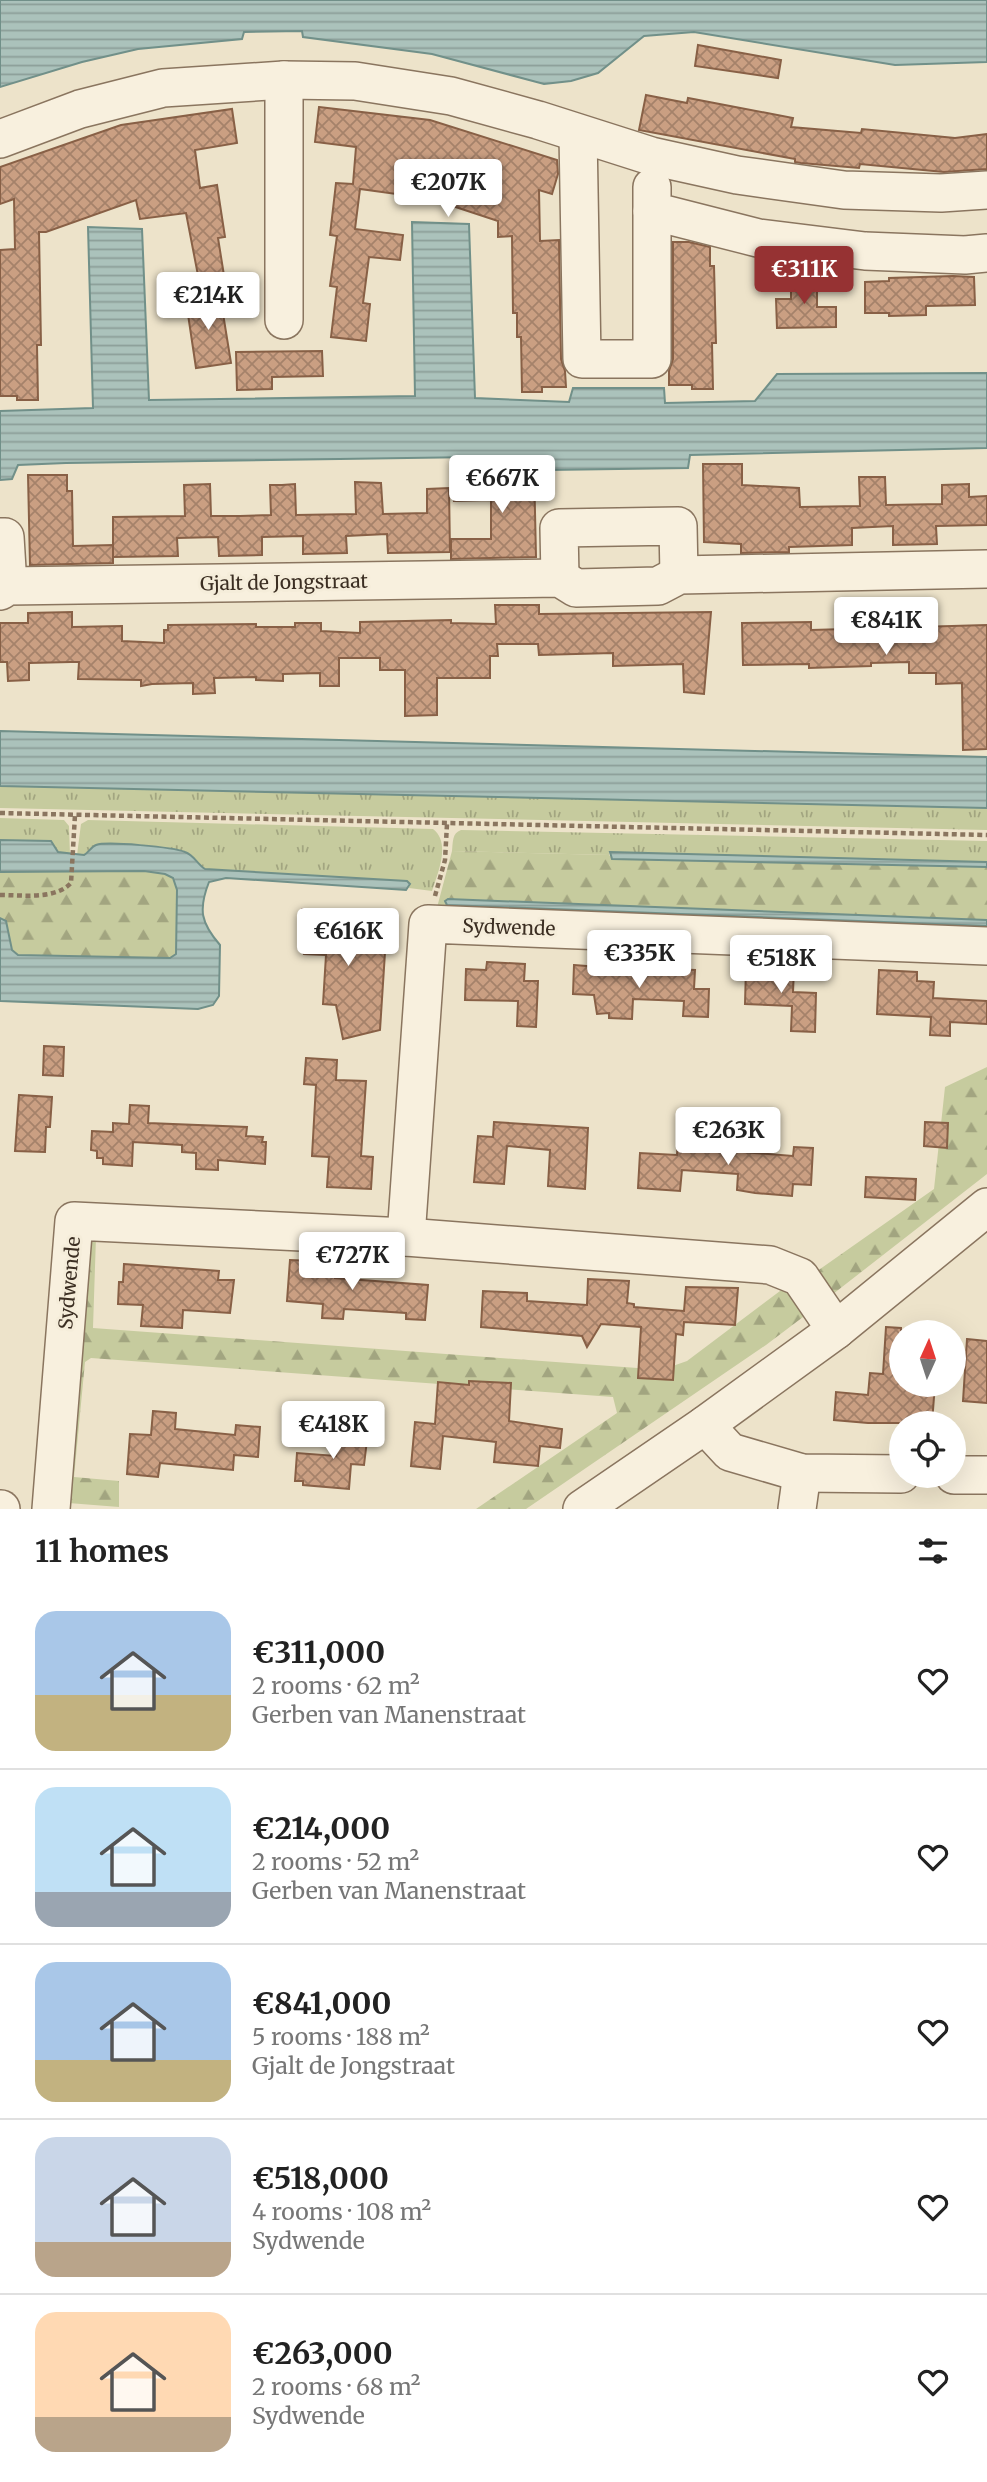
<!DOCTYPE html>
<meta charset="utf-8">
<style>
body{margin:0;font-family:Merriweather,serif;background:#f2f2f2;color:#222;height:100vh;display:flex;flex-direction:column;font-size:26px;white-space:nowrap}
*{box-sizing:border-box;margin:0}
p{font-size:23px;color:#767676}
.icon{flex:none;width:38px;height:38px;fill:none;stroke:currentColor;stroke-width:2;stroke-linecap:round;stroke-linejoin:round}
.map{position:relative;height:1509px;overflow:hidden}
.side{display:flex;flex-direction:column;background:#fff;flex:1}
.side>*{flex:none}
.needle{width:46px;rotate:3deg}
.tools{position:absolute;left:889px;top:1320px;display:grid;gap:14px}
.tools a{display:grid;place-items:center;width:77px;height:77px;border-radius:50%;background:#fff;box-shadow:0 7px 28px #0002;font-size:35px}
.price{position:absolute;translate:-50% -60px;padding:0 16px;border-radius:7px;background:#fff;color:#222;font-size:23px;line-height:46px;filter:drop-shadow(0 2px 4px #0008)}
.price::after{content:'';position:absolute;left:50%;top:42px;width:21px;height:16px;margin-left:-10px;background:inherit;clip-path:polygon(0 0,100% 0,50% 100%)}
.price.active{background:#963233;color:#fff}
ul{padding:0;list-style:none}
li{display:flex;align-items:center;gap:21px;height:175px;padding:0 35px}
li+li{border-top:2px solid #e0e0e0}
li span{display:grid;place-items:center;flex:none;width:196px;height:140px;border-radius:21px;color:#555}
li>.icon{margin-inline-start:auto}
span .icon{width:84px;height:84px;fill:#fffc;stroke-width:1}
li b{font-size:30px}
h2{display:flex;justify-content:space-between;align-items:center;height:84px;padding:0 35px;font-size:30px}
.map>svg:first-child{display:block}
</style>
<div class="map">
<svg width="987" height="1509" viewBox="0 0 987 1509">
<defs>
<pattern id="grass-tufts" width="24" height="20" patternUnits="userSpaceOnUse" patternTransform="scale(1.75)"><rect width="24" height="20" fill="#c6cb9e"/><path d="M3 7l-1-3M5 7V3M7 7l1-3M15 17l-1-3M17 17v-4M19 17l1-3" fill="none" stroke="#a2a580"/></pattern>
<pattern id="forest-firs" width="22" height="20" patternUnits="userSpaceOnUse" patternTransform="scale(1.75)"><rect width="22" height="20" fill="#c6cb9e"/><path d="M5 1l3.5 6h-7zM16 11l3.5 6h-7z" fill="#a2a580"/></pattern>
<pattern id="water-rules" width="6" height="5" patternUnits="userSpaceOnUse" patternTransform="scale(1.75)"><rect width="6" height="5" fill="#abc2bb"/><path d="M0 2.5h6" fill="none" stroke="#8c9e98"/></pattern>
<pattern id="building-cross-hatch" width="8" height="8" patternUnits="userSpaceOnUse" patternTransform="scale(1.75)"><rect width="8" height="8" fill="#ca9f82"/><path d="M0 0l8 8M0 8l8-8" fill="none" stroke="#a5826a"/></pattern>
</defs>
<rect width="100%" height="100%" fill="#ede3ca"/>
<g fill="url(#grass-tufts)">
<path d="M0,786L987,808V830L0,808Z"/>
<path d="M0,818L64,820L69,826L70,855L57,852L51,841L0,840Z"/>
<path d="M88,820L433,829C451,843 438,872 432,891L409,888L410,884L406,881L205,869C197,864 194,855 185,852C174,847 118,842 107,844C96,846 88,856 77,855L81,824Z"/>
<path d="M461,830L987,841V862L610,852L609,855L452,851C453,842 452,833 461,830Z"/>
</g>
<g fill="url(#forest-firs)">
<path d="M452,851L609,855L613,859L987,867V920L448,899L445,903L447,905L987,926V936L435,915Z"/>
<path d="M144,871L165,874L173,878L177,890L176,954L170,958L18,955L12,950L6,921L0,918V872Z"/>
<path d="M987,1067V1174L833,1294L813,1274L934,1189L945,1087Z"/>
<path d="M71,1221L96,1237L93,1328L651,1369L667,1368L687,1361L788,1285L807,1314L766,1345L526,1509H476L617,1413L613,1397L91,1358L85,1362L74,1477L119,1481V1507L43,1501Z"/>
</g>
<g fill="url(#water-rules)" stroke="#719089" stroke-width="2">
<path d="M0,0H987V62L895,65L694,32L644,36L598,73L571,81L544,84L432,54L303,37L302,31L244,32L242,39L138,49L82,62L0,87Z"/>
<path d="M412,222L469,224L475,398L569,402L573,388H664L665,403L755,401L777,374L987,373V448L690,455L688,468L549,470L548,456L66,463L18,465L12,479L0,480V411L93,408L88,227L142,229L149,400L415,396Z"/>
<path d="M0,731L987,757V808L0,786Z"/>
<path d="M0,840L51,841L58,852L84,855C88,853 91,847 96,845C107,841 173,847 185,852C194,855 197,864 205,869L407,881L410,884L406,890L226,878L209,882C198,910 201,923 220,945L219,996L213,1005L198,1009L0,1001V918L6,921L12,950L18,955L170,958L176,954L177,890L173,878L165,874L144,871L0,872Z"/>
<path d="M610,852L987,862V867L612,859Z"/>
<path d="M448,899L987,920V926L447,905L445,901Z"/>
</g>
<g fill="url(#building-cross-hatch)" stroke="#886046" stroke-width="2">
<path d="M698,45L781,60L778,78L695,66Z"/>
<path d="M646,95L687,103L688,98L793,118L791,127L861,133L862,129L955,138L987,134V169L944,172L860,164L859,168L801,163L795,162V159L639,130Z"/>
<path d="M319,107L430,120L557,160L558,174L552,194L539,190L540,241L559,240L561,359L565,371L566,387H542V392H522L521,337H517V313H513L512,236L498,237V221L404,190L403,195L360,189L355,229L403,235L400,260L369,257L363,303L370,304L366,341L331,337L337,287L330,286L337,236L330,235L336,183L353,184L356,147L315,142Z"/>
<path d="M232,109L237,143L195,150L200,188L217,185L225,237L218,238L226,288L201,291L186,213L140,219L136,200L46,232H39L41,345H37L38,400H17V396H0V250L15,249L14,199L0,204V167L121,125Z"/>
<path d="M673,242H689L710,247V266H714L716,343H712L713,389H692V385H669V371L673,359Z"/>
<path d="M791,274L817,275V307H836V327L777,328L776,299H791Z"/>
<path d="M953,276L974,277L975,305L926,306V315L889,316V313H865V282L889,281V278Z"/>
<path d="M220,295L231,363L196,368L186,301Z"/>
<path d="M322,351L323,376L272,377V389L237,390L236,352Z"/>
<path d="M703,464H742V485L799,488L800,507L860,506L859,477H885L886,505L942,504V485L969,484V497L987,496V525L936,526L937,544L893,545V526L852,528V545L789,547V552L741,553V544L704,542Z"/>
<path d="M516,466L534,467L536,557L451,559V539H491V500L454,501V480H496L495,468Z"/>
<path d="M28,475H67V491H72L73,546L113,545V563L30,565Z"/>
<path d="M355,482L381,483L383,514L427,513V489L449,488L450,552L388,553L387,534L346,536L347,553L303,554V536L262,537V555L219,556L218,537L177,538L178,556L113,557V517L185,516L184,485L210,484L211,516H240L271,515L270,485H282L295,484L296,515L356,514Z"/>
<path d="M495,605H539V614L711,612L704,694L684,692L683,664L613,666V653L539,655L538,644H497L498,656H490V678H437V715L405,716V670H380V658H339V686H320V673L283,674V681L256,680V677L214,678L215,693L193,694V683L152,684L141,686V680L78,679L79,662H71L29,663V680L8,681L7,662H0V623H28V613L72,612V627L122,626V641L164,643V630H168V625L256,624V627H295V623H321V631L360,633V622L451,620V623L496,624Z"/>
<path d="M811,622V630L987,625V749L963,750L962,683L936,684V673H909V662L871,663V666L809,668V664L743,665L742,623Z"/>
<path d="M302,909L362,916L361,936L386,937L380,1030L343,1039L336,1005L323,1004L326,955L304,954L305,939L300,938Z"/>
<path d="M487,962L525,964L524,981H538L536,1027L517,1026L518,1001L465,1000L466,969L486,970Z"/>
<path d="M574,965L675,973V969L695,970L694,989H709L708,1017L683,1016L684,1001L633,999L632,1019L609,1018V1013L597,1014L594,995L573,994Z"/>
<path d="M746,967L794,969L793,992L816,993L815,1032L791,1031L792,1006L745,1004Z"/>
<path d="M879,970L917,972V981L934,982L933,998L987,1001V1024L950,1022V1036L930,1035L931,1017L877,1014Z"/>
<path d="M44,1046L64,1047L63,1076L43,1075Z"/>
<path d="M306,1058L337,1060L336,1080L366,1081L361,1156L373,1157L371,1189L327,1187L329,1157L312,1156L316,1085L304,1084Z"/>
<path d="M19,1095L52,1097L50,1127H46L45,1152L15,1151Z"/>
<path d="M130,1105L149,1106L148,1123L247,1127L246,1136L263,1137L262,1142H266L265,1164L218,1160V1170L196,1169V1153L182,1152V1145L133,1142L132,1166L103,1164V1158H97V1151L91,1150L92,1131L113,1132V1123L129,1124Z"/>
<path d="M494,1122L588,1128L585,1189L548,1186L550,1150L507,1146L504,1184L474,1182L478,1136L493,1137Z"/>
<path d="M925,1122L948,1123L947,1148L924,1146Z"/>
<path d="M678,1137L699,1138V1144L743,1146V1152L793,1156L794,1147L813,1148L811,1185L793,1184L792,1196L755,1193L737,1190L738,1174L682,1170L680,1191L638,1188L640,1153L677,1155Z"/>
<path d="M866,1177L916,1179L915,1200L865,1197Z"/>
<path d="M290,1260L336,1262L335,1278L428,1285L425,1320L406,1319V1313L344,1309L343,1319L322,1318L323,1304L287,1301Z"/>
<path d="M124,1264L219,1271L218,1280H234L230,1313L183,1310L182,1328L141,1326L143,1305L118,1304L119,1282H123Z"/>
<path d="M588,1279L629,1281L627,1303L634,1304V1307L684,1311L686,1287L738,1288L735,1325L684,1322L683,1335L676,1334L673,1380L638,1378L641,1327L601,1324L587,1347L582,1336L481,1327L483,1291L527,1293V1301L587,1305Z"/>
<path d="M886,1327L901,1328V1384H935L932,1423H868L834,1420L836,1392L868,1395L870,1373L883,1374Z"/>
<path d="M967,1339L987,1341V1403L963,1401Z"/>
<path d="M469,1381L511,1383L509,1421L562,1429L560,1448L540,1446L538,1466L494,1462L496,1442L443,1436L440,1469L411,1466L415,1422L435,1424L438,1382L469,1385Z"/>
<path d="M153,1411L176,1413L175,1429L235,1435L236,1425L260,1427L258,1457L234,1455L233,1470L160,1463L158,1477L127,1474L130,1434L151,1435Z"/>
<path d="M338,1426L363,1428L361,1440H367L364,1465L351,1464L349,1489L303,1485V1481H295L297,1453L336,1456Z"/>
</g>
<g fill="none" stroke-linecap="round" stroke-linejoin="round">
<g stroke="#8a755f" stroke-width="40">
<g id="minor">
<path d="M578,134L582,359H652V211"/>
<path d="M0,139L80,109L163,88L284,80L355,81L451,96L538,120L651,156L737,175L844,190L941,193L987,190"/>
<path d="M652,187V211L758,238L865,251L965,255L987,253"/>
<path d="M284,320V80"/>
<path d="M0,537H5L8,586"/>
<path d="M560,578L559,528L678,526L679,575"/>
<path d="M0,591L8,586L560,578L576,588L658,586L679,575L987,569"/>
<path d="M406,1237L428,924L987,946"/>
<path d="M705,1425L730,1452L802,1473L901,1474"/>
<path d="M954,1475H987"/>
<path d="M0,1509H1"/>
<path d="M51,1509L74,1221L406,1237L770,1265L800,1277L836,1330"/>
<path d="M582,1509L705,1425L836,1330L987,1207"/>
<path d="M797,1509L802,1473"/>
</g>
</g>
<g stroke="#8a755f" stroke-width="4.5" stroke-dasharray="5 3.5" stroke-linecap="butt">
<path d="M0,813L987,835"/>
<path d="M0,895C22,895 55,900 71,883L75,815"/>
<path d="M435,896L445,860L447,824"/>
</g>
<use href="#minor" stroke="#f8f0de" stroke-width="37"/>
</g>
<g text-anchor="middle" stroke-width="6" stroke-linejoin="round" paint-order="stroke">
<g font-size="19" fill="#3b2e22" stroke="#f5edda">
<text transform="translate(284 582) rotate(-1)" y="7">Gjalt de Jongstraat</text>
<text transform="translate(509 927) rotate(2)" y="7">Sydwende</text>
<text transform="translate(69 1283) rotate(-85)" y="7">Sydwende</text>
</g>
</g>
</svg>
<div class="tools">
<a><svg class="needle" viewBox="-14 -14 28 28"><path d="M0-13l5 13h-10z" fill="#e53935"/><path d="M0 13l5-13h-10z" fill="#767676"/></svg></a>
<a><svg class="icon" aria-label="locate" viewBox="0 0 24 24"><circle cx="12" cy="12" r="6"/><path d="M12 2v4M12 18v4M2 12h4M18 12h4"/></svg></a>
</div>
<b class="price" style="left:448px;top:219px">€207K</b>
<b class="price active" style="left:804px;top:306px">€311K</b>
<b class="price" style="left:208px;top:332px">€214K</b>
<b class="price" style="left:502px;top:515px">€667K</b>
<b class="price" style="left:886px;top:657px">€841K</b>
<b class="price" style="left:348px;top:968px">€616K</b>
<b class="price" style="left:639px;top:990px">€335K</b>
<b class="price" style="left:781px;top:995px">€518K</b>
<b class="price" style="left:728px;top:1167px">€263K</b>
<b class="price" style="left:352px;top:1292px">€727K</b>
<b class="price" style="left:333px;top:1461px">€418K</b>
</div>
<section class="side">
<h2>11 homes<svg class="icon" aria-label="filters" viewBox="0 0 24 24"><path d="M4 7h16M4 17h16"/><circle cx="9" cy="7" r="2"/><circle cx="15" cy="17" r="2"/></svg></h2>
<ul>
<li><span style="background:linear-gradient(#a9c7e8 60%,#c2b280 0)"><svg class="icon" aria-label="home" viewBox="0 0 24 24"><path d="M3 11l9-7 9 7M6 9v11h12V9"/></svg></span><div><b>€311,000</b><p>2 rooms · 62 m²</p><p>Gerben van Manenstraat</p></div><svg class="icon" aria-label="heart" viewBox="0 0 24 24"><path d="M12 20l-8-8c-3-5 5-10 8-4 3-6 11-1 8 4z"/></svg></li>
<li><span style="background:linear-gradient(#bfe0f5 75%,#9aa5b1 0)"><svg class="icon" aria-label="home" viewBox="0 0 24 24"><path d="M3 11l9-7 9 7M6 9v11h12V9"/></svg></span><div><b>€214,000</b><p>2 rooms · 52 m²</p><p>Gerben van Manenstraat</p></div><svg class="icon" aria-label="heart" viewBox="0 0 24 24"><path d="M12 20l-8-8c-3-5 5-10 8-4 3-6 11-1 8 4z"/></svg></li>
<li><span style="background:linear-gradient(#a9c7e8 70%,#c2b280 0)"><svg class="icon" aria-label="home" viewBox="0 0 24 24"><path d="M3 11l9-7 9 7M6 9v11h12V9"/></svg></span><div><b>€841,000</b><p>5 rooms · 188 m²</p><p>Gjalt de Jongstraat</p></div><svg class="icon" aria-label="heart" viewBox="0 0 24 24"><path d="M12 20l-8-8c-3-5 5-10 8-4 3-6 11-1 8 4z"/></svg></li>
<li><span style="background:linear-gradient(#c9d6e8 75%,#b9a48a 0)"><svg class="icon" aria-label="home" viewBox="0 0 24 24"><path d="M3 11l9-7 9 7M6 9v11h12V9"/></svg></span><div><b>€518,000</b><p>4 rooms · 108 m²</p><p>Sydwende</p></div><svg class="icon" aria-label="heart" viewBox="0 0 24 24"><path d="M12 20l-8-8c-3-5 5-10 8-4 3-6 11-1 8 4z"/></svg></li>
<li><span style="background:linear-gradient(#ffd9b3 75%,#b9a48a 0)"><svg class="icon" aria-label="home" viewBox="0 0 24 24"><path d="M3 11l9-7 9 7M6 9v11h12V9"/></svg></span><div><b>€263,000</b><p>2 rooms · 68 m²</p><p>Sydwende</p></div><svg class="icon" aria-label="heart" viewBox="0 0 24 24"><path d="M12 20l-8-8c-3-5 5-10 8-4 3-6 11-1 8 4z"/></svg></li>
</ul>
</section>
